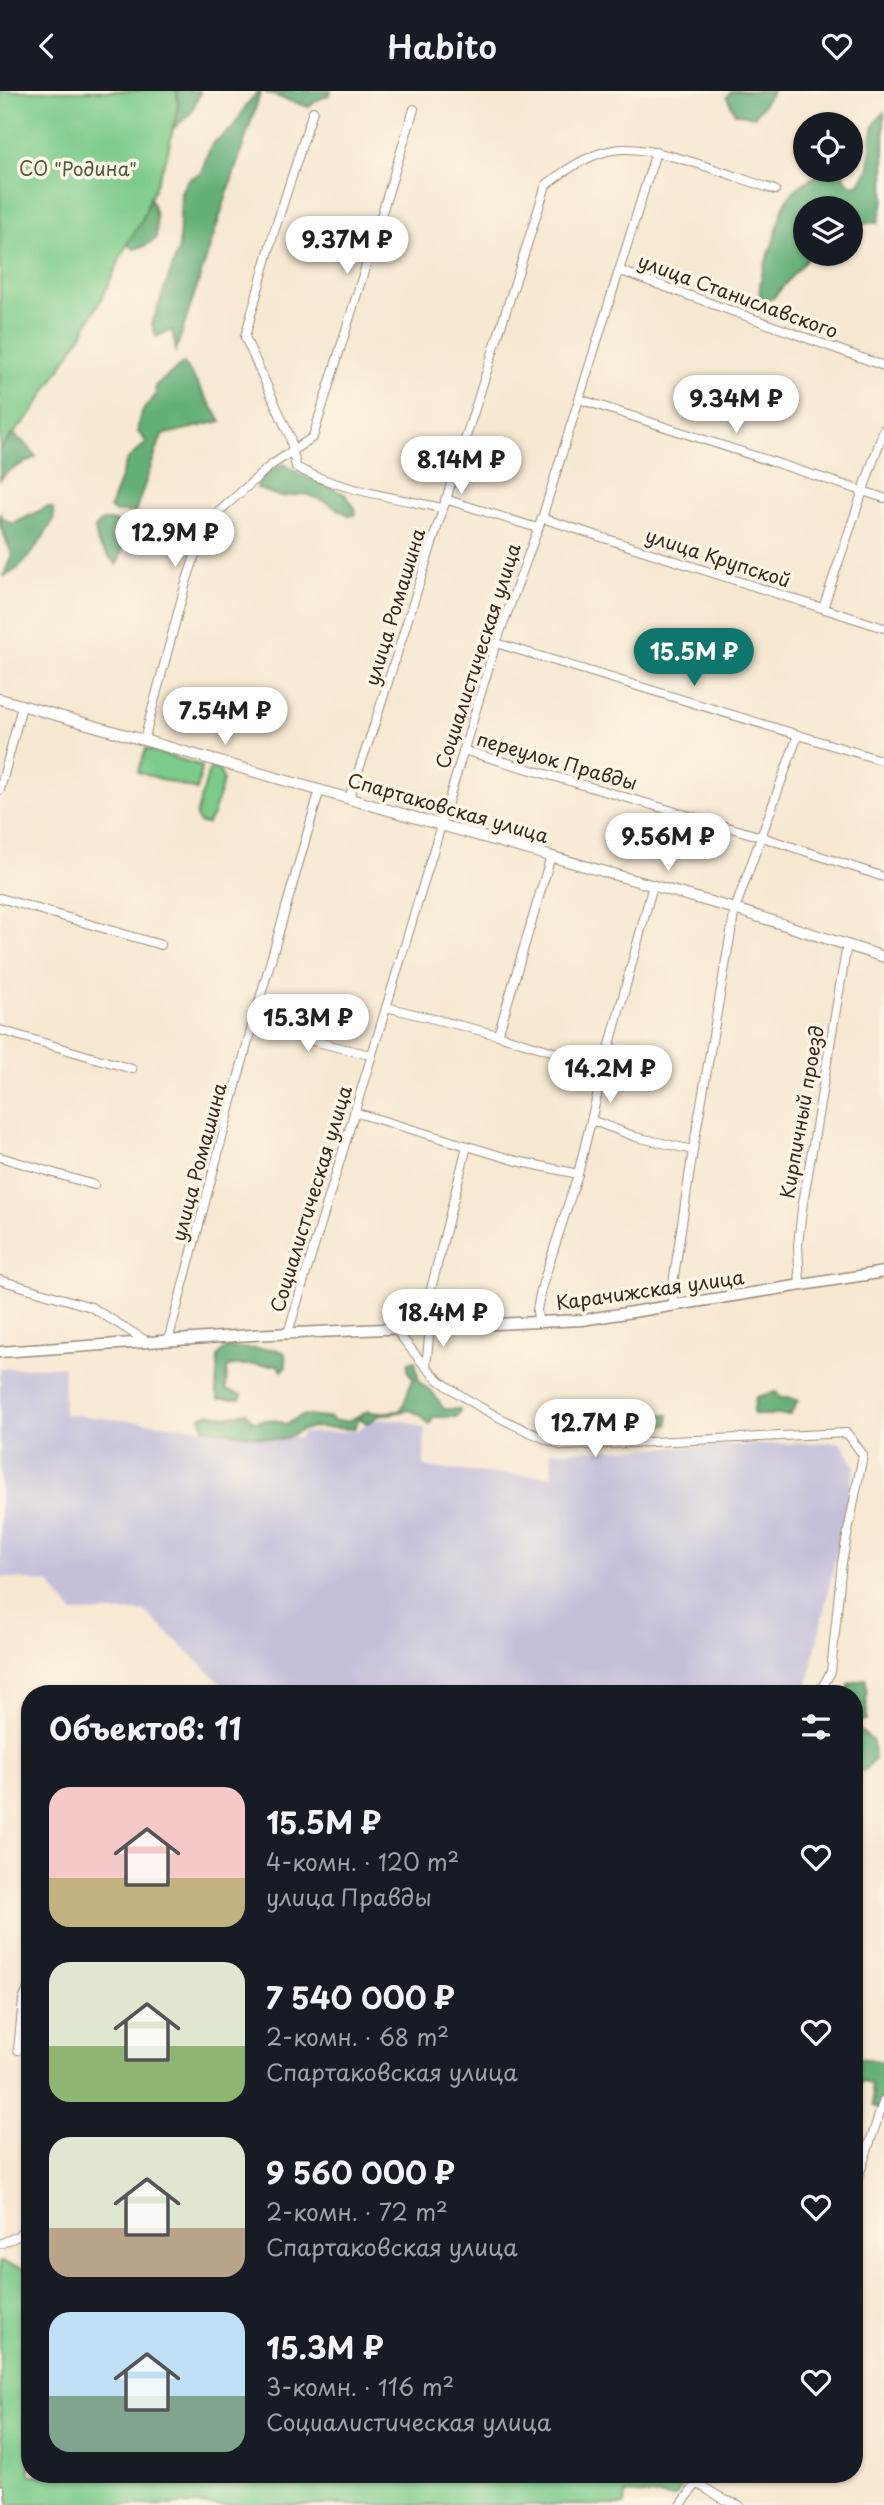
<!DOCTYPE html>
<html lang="ru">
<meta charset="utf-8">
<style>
body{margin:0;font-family:"Playpen Sans",sans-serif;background:#242831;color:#f1f3f6;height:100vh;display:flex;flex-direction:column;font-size:26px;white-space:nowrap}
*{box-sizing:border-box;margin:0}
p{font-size:23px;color:#9ea1a6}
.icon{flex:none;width:38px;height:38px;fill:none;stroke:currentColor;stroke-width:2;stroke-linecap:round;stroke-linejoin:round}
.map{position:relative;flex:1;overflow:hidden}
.panel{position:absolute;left:21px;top:1594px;width:842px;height:798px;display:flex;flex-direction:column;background:#171b24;border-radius:28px;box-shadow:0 2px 5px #0004}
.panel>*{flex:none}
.tools{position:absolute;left:793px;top:21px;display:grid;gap:14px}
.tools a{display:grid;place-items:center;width:70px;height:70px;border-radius:50%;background:#171b24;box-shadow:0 2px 5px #0004;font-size:35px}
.price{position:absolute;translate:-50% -60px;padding:0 16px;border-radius:24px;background:#fff;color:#222;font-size:23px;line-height:46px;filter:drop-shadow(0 2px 4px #0008)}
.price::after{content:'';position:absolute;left:50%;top:42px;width:21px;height:16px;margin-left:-10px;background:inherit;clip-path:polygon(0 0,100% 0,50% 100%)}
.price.current{background:#0f766e;color:#fff}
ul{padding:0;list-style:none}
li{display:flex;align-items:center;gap:21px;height:175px;padding:0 28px}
li span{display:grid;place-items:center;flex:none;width:196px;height:140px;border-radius:21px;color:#555}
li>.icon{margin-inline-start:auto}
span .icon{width:84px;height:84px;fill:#fffc;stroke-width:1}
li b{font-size:30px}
h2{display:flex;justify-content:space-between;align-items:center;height:84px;padding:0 28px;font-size:30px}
header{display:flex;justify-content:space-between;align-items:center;height:91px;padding:0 28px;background:#171b24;font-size:32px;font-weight:600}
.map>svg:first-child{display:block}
</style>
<header><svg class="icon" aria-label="back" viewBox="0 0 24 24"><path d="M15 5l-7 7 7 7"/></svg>Habito<svg class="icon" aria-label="heart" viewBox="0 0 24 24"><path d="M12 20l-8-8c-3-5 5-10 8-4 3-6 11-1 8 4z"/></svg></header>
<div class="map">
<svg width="884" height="2414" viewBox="0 0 884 2414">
<rect width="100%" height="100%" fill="#fcf5e5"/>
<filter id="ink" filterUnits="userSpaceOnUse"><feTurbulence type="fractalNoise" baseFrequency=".0143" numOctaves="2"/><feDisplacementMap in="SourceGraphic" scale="14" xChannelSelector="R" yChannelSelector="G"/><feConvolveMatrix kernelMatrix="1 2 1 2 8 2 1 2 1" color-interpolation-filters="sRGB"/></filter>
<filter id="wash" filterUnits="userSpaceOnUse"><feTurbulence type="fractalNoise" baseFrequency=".00686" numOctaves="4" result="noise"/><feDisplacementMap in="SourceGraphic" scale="28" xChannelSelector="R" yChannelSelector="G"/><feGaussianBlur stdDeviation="1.57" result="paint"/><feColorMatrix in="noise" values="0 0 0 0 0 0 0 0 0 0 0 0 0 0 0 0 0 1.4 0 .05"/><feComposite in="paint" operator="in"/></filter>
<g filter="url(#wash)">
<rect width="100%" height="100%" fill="#f7e8d1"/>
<path fill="#c5c0da" d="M64,1275V1323L300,1347L302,1342L356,1340L373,1328L406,1330L425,1338L424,1376L497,1383L552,1385L551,1360L841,1351L855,1375L806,1603H232L145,1520L73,1522L49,1492L0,1486V1278Z"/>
<g fill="#7bcb8b" stroke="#5b7a54" stroke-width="2">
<path d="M0,0H177L178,15L167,65L142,129L123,161L107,197L82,243L32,322L0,358Z"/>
<path d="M146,658L202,675L197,699L138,681Z"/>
<path d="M212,677C219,677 223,684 223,690L213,724L207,733L200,732L196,725L209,679Z"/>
<path d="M0,2171L30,2179V2384H689L675,2406L626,2402L625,2414H9L0,2319Z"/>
</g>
<g fill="#64af77" stroke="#506c4a" stroke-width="2">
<path d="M177,0H200V2L191,22L173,38L178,15Z"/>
<path d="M261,0L176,259L172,239L156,246L152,233L179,157L181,101L188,88L200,83L212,53L233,37L247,13L256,3Z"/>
<path d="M268,0H331L329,4L317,9L309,16L266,2Z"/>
<path d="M732,0H773L754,26L735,22L727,6Z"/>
<path d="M884,21V108L878,131L851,134L850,117H805V163H811L773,207L760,210C758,187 765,173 773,152C778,138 780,121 787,109C797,92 823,79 843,79L844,86L850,93L857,94C877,76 867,57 874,35C876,30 881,25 884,21Z"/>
<path d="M150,107C157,121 157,133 156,148L145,155L134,158L127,153L142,129Z"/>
<path d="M184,272L221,330L162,344L135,421H116L110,417L127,369L147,351L138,341C137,324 145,316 156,304L155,295Z"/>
<path d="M13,343L28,355L36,366L7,381L0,389V358Z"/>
<path d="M285,373L303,385L345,403L355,417L356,423L350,425L326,411L306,403L280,406L257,397C259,384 273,377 285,373Z"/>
<path d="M47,416L53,417L54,428C43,446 25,479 4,485L12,463L0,434V421L2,427L13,433Z"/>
<path d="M102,430H115L128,443L117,474L98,453L95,437Z"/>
<path d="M226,1257L275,1258L285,1262L286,1276L282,1280L278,1274H235L227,1277L226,1299L242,1304L240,1308H219L216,1300L218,1265Z"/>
<path d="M415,1270L419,1291L433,1302L444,1318H460V1322L456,1326H433L430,1334L420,1324L410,1319L378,1325L367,1332L359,1327L354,1338L315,1336L302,1339L281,1349L204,1337L200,1326L209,1322L227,1326L246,1321L253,1330C265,1329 276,1327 287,1334C308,1316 307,1329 330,1326L334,1330H348L368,1320L376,1322L399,1320C409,1310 406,1296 414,1288L408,1281V1272Z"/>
<path d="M776,1301L780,1307H791L798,1310L790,1324H756L753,1322L756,1306Z"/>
<path d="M648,1322L669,1324L668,1334L573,1338L569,1333C581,1323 599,1330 614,1329C625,1328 637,1324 648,1322Z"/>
<path d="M866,1588L867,1629L862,1630L854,1616V1603L847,1601L849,1593Z"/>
<path d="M854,1635L873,1650L874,1669L863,1680L854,1678Z"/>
<path d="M854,1966L884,1971V2021L873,2014L872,1994L861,1990L854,2012Z"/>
</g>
</g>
<g filter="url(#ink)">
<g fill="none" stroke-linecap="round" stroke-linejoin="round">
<g stroke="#998978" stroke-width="10">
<g id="minor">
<path d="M313,20L274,141L245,246L290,346L296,376C335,398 397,407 442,417"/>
<path d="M621,180L884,275"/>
<path d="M579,308L884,407"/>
<path d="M445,408L537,437"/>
<path d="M542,427L884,537"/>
<path d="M823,517L884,338"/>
<path d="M496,552L884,670"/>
<path d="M144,649L185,495L205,433L270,375L313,346L414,18"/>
<path d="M463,659L762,746L884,786"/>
<path d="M0,699L22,615"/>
<path d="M349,707L374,635L546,94C565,79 589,63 613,59C654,52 734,86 775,99"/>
<path d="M0,807L161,854"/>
<path d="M386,916L498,944L604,976"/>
<path d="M252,935L370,964"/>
<path d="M0,939L132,978"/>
<path d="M498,944L551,765"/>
<path d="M354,1021L517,1070L578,1083"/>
<path d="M591,1029L636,1046L693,1059"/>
<path d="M0,1066L94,1094"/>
<path d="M0,1189L91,1216L148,1251"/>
<path d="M800,1195L798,1154L802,1118L847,854"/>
<path d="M674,1215L672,1199L693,1059L735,818L798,644"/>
<path d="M538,1231L537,1219L541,1198L578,1083L604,976L653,794"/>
<path d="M395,1238C411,1257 426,1280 447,1295C482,1320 522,1339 563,1355L847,1342L863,1364L842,1471L831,1581L818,1603"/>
<path d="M424,1238V1226L467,1055"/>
<path d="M288,1242L496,552L542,427L656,61"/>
<path d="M168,1250L252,935L320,698"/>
<path d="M426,1276L430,1236"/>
<path d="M18,1959L23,1909L30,1893"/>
<path d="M854,2099L884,2009"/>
<path d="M0,2153L18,2145L30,2129"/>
<path d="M698,2393L725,2409L739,2414"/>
<path d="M0,2398L1,2414"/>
<path d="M681,2414L703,2384"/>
</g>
</g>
<g stroke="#998978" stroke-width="12">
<path id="tertiary" d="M0,608L735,818L884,866"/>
</g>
<g stroke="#998978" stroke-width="13">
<path id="secondary" d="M0,1261L251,1244L582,1229L884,1181"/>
</g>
<use href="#minor" stroke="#fff" stroke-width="8"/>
<use href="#tertiary" stroke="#fff" stroke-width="10"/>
<use href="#secondary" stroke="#fff" stroke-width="10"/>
</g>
</g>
<g text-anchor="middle" stroke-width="7" stroke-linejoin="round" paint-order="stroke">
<g font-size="19" fill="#4e5a3f" stroke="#fcf5e5">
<text x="78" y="85">СО "Родина"</text>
</g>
<g font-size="19" fill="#3b2a1e" stroke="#fcf5e5">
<text transform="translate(738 205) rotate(20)" y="7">улица Станиславского</text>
<text transform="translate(718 467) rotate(18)" y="7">улица Крупской</text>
<text transform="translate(395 516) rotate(-73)" y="7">улица Ромашина</text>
<text transform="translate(478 565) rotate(-72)" y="7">Социалистическая улица</text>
<text transform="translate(557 670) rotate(16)" y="7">переулок Правды</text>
<text transform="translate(448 717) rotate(16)" y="7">Спартаковская улица</text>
<text transform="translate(802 1021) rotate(-80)" y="7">Кирпичный проезд</text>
<text transform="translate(199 1071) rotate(-75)" y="7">улица Ромашина</text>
<text transform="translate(311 1108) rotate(-73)" y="7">Социалистическая улица</text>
<text transform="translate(650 1199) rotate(-8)" y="7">Карачижская улица</text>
</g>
</g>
</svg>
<div class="tools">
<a><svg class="icon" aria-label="locate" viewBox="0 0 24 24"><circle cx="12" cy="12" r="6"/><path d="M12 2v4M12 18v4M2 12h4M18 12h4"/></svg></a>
<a><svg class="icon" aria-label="layers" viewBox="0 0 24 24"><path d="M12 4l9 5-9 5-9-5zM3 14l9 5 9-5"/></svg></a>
</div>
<b class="price" style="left:347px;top:185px">9.37M ₽</b>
<b class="price" style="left:736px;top:344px">9.34M ₽</b>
<b class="price" style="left:461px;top:405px">8.14M ₽</b>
<b class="price" style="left:175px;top:478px">12.9M ₽</b>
<b class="price current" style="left:694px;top:597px">15.5M ₽</b>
<b class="price" style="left:225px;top:656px">7.54M ₽</b>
<b class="price" style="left:668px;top:782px">9.56M ₽</b>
<b class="price" style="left:308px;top:963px">15.3M ₽</b>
<b class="price" style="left:610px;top:1014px">14.2M ₽</b>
<b class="price" style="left:443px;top:1258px">18.4M ₽</b>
<b class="price" style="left:595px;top:1368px">12.7M ₽</b>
<section class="panel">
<h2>Объектов: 11<svg class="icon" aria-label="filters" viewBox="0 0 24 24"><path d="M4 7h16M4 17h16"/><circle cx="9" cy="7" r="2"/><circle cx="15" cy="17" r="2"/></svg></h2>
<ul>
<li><span style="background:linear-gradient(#f6c9c9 65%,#c2b280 0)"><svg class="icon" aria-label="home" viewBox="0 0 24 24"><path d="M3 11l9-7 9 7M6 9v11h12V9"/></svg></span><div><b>15.5M ₽</b><p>4-комн. · 120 m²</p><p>улица Правды</p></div><svg class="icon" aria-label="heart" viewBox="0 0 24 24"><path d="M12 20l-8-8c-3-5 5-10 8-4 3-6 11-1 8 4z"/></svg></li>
<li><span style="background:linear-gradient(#dfe7d0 60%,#8fb573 0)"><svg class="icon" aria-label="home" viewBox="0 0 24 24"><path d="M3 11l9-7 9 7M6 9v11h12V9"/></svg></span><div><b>7 540 000 ₽</b><p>2-комн. · 68 m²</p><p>Спартаковская улица</p></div><svg class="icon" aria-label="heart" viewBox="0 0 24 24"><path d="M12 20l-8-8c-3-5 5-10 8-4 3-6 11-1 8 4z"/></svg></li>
<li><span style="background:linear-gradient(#dfe7d0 65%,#b9a48a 0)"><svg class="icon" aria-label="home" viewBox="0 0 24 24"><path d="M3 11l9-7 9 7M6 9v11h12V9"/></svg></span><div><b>9 560 000 ₽</b><p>2-комн. · 72 m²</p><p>Спартаковская улица</p></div><svg class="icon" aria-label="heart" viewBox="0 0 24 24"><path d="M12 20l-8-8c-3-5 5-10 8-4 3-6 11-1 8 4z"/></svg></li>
<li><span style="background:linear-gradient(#bfe0f5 60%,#7fa58c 0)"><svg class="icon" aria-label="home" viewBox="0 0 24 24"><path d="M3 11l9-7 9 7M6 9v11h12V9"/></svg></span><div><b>15.3M ₽</b><p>3-комн. · 116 m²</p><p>Социалистическая улица</p></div><svg class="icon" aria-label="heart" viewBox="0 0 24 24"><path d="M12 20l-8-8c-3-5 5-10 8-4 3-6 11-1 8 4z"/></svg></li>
</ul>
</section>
</div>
